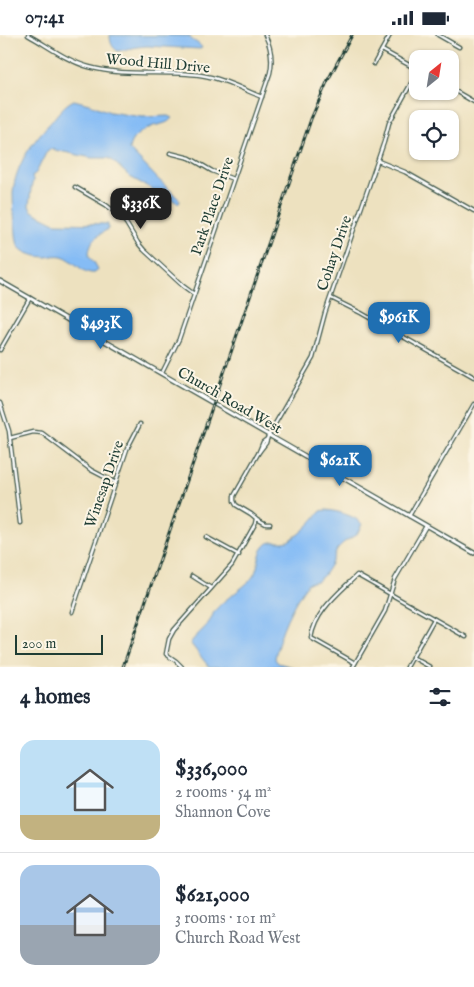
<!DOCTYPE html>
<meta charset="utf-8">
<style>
body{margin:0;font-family:"IM FELL English",serif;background:#f6f6f7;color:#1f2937;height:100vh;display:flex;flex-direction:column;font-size:19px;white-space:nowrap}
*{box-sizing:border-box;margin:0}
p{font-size:16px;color:#747a83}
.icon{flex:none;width:28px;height:28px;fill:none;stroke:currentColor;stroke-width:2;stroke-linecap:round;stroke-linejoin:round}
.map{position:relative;height:632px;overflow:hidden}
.sheet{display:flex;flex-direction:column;background:#fff;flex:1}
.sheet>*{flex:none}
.needle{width:32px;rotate:30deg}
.tools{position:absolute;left:409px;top:15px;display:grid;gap:10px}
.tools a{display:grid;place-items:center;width:50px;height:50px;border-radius:10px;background:#fff;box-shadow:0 1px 4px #0004;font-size:25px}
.scale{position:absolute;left:15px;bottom:12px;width:88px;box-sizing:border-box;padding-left:5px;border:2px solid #1f3d34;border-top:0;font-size:14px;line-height:18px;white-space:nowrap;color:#1f3d34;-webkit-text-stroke:4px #fcf5e5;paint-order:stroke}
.price{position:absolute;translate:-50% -42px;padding:0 11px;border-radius:10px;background:#1f6fb2;color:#fff;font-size:16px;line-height:32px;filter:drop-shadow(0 1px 2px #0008)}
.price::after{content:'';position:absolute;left:50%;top:30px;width:15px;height:11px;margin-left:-8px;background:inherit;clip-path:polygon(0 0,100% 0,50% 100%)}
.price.on{background:#222;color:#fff}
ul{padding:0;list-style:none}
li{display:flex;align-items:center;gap:15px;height:125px;padding:0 20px}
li+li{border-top:1px solid #e0e1e3}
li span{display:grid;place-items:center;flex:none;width:140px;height:100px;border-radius:15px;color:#555}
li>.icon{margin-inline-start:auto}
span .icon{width:60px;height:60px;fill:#fffc;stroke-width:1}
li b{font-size:21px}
h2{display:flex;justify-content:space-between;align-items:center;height:60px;padding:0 20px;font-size:21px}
.status{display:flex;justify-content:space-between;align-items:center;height:35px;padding:0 25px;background:#fff;direction:ltr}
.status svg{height:14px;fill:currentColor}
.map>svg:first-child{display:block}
</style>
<div class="status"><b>07:41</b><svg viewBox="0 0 49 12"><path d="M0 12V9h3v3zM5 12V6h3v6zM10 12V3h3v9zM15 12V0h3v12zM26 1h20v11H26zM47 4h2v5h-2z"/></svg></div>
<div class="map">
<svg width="474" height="632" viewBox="0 0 474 632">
<rect width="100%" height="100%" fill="#fcf5e5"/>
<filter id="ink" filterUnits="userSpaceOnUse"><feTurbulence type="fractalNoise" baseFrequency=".02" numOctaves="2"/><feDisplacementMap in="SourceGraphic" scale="10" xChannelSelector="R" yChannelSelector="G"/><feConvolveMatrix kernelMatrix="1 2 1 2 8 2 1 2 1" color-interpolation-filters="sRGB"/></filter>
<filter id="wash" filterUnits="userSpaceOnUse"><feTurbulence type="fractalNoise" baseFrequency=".0096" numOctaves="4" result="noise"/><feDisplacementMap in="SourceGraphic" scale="20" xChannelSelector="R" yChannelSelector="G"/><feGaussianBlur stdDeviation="1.12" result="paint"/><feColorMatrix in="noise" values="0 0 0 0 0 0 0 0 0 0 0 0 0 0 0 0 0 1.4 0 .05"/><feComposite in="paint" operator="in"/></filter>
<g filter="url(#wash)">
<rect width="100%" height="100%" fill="#ede1bf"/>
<g fill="#85bcf5" stroke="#527c94">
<path d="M110,0L189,1C192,7 199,7 202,13L200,14L147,11L137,12L118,16C112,13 110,7 110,0Z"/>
<path d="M74,65L89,69L110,77L142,82L168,81L172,83C167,90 157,89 151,92C141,96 130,103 129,114L157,143L179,164L180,166L178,168L130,142L112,125L108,123H92L50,114L47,116L36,138L32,141L33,145L31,154L29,171L31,175L35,178L55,188L108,189V194C96,202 89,205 89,221L94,227L98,234L95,238C82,240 74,224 62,221C57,220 51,221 47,222C38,222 24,219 19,212C16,208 16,194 15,189C14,179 13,169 13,158C15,130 33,106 52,86C58,78 65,69 74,65Z"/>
<path d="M325,475C334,475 356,481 362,489L357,499L343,508L337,514L331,529L324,540L317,546L308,548C292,570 279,597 275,624L278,628L293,632H209L191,609V607C197,599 204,595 209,587C212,584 212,580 214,577C216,574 219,571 222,568C231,560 248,550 254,540C259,531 258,518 265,511C271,503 282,510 290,505C302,498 312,486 321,476Z"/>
</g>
</g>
<g filter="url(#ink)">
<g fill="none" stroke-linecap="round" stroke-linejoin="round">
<g stroke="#3e5649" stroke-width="5">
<g id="minor">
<path d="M28,0C48,11 67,26 89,32C125,42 164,35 200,40C222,43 242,54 262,62"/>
<path d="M438,0L459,12"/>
<path d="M382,15L418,35"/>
<path d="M374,29L390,0"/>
<path d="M450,53L474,67"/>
<path d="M170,118L190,123L212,136L233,144"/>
<path d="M378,126L405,137L474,176"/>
<path d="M75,152L106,170L119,180L126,188L138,208L144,215L183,251L194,259"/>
<path d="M331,263L361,278L474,342"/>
<path d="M0,315L30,263"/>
<path d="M162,338L179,304L270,38C273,25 271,12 265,0"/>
<path d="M0,368L9,396L20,488"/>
<path d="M10,403L33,397L42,398L91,435L116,448"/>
<path d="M267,404L263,407L259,417L234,461V466L236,470L251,479L257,484L266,489H270"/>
<path d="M259,417L266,408L268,401L313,323L325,278L384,107L389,88L418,36"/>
<path d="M409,481L474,369"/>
<path d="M206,502L239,520"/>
<path d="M192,541L211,553"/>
<path d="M72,577L127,414L140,389"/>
<path d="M412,622L430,632"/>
<path d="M355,628L311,603C315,576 339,558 357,540L466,602"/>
<path d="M182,632L176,626L166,619L169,604L174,595L232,530L255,489L256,484"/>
<path d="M353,632L385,576L395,544L426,491"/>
<path d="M407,632L434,584"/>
</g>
</g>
<g stroke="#3e5649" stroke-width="5.5">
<path id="tertiary" d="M0,246L474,518"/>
</g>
<use href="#minor" stroke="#fff" stroke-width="2.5"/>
<use href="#tertiary" stroke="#fff" stroke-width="3"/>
<g stroke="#1f3d34" stroke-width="3">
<path id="rail" d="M123,632L311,84L328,45L352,0"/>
</g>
<use href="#rail" stroke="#fcf5e5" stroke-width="1" stroke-dasharray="4" stroke-linecap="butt"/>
</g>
</g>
<g text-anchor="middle" stroke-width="4" stroke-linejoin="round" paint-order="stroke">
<g font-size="15" fill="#1f3d34" stroke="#fcf5e5">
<text transform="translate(158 28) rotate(5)" y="5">Wood Hill Drive</text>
<text transform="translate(212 171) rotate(-71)" y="5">Park Place Drive</text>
<text transform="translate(334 218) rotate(-71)" y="5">Cohay Drive</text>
<text transform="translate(230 365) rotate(30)" y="5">Church Road West</text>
<text transform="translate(104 449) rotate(-71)" y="5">Winesap Drive</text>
</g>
</g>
</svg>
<div class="tools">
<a><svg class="needle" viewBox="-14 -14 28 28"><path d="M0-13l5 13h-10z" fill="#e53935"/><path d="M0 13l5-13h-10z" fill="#747a83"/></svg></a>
<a><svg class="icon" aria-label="locate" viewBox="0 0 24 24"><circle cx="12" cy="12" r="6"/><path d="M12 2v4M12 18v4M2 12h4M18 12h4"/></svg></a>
</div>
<div class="scale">200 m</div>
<b class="price on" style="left:141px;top:195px">$336K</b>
<b class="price" style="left:399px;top:309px">$961K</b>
<b class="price" style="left:101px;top:315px">$493K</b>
<b class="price" style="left:340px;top:452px">$621K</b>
</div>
<section class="sheet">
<h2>4 homes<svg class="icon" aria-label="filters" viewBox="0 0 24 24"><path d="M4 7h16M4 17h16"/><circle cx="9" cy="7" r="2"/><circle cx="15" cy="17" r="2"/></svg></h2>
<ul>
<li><span style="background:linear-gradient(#bfe0f5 75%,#c2b280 0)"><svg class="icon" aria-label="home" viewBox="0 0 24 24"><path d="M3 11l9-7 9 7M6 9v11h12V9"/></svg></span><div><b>$336,000</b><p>2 rooms · 54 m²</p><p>Shannon Cove</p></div></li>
<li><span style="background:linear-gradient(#a9c7e8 60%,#9aa5b1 0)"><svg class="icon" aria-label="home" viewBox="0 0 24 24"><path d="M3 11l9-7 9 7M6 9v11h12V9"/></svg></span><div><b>$621,000</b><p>3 rooms · 101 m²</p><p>Church Road West</p></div></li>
</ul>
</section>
